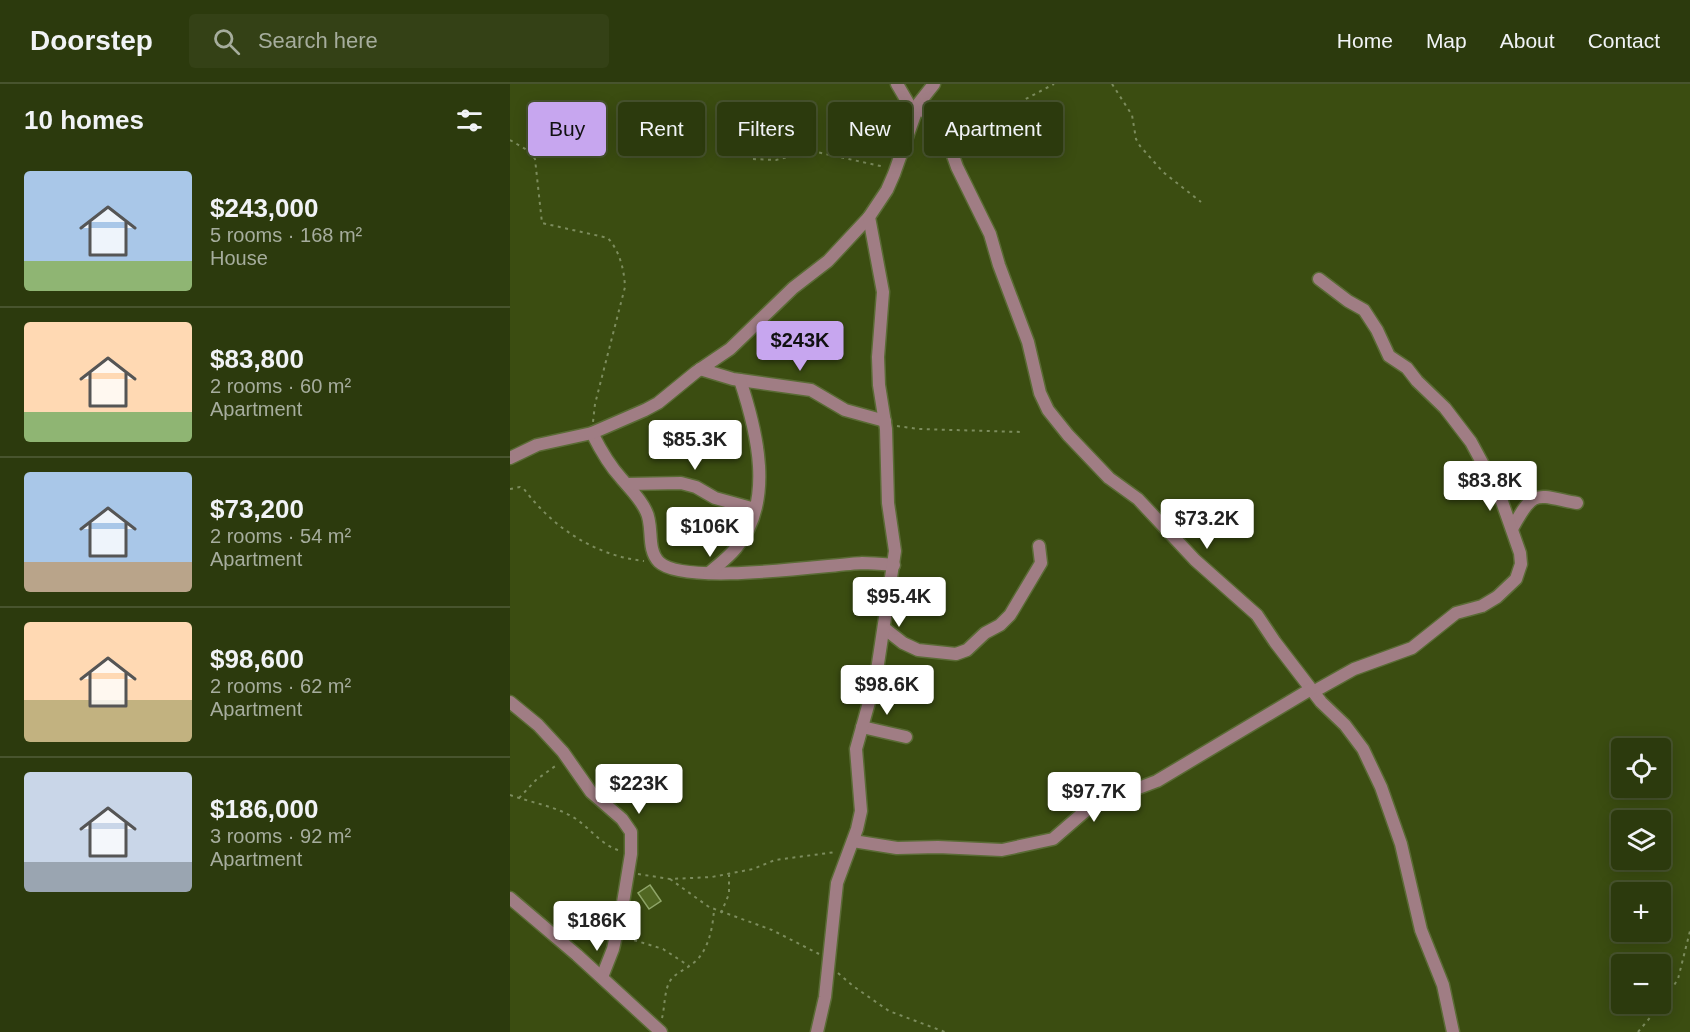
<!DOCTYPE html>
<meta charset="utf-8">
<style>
body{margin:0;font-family:Arial,sans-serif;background:#344116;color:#f1f3f6;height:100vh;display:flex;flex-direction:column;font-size:22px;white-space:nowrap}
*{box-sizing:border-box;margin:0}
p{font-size:20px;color:#a6ad9d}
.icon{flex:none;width:33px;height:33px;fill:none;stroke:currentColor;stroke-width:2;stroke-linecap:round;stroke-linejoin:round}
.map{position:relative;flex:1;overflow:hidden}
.drawer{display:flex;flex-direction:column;background:#2c3a0d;width:510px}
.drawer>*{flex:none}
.hud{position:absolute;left:18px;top:18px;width:570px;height:54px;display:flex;gap:12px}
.buttons{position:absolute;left:1101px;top:654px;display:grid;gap:12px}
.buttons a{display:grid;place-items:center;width:60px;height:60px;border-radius:6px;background:#2c3a0d;box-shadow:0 3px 15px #0003,0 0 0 2px #48542e;font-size:30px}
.price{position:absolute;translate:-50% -51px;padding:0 14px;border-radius:6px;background:#fff;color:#222;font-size:20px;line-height:39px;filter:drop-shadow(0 2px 3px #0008)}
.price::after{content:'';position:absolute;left:50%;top:36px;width:18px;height:14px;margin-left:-9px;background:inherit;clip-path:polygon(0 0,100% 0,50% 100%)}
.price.current{background:#c7a6ef;color:#111}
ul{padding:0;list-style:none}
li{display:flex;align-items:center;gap:18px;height:150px;padding:0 24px}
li+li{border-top:2px solid #48542e}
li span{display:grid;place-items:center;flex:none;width:168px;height:120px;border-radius:6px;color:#555}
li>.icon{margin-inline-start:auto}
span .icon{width:72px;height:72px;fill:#fffc;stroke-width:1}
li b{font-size:26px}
h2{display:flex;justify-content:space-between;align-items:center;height:72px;padding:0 24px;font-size:26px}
.tag{padding:0 21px;border-radius:6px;background:#2c3a0d;box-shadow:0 3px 15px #0003,0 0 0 2px #48542e;font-size:21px;line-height:54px}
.tag.current{background:#c7a6ef;color:#111}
header{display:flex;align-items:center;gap:36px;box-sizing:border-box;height:84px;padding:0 30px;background:#2c3a0d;border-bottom:2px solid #48542e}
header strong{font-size:28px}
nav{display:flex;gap:33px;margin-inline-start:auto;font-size:21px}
.search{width:420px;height:54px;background:#344116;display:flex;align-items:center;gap:15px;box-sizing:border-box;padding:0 21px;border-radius:6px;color:#a6ad9d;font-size:22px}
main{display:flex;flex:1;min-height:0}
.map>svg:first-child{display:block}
</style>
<header>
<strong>Doorstep</strong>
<div class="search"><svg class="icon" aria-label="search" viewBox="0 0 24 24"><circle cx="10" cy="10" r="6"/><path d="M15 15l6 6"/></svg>Search here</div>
<nav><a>Home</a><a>Map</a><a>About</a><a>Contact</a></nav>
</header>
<main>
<section class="drawer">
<h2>10 homes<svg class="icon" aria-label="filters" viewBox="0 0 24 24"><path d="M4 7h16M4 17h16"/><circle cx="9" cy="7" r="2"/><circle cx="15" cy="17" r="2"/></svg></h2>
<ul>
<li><span style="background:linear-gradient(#a9c7e8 75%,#8fb573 0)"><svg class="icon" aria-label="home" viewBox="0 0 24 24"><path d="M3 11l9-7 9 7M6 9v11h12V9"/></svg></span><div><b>$243,000</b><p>5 rooms · 168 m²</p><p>House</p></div></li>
<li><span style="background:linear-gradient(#ffd9b3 75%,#8fb573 0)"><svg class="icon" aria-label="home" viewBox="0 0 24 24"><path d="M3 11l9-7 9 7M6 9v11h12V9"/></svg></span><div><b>$83,800</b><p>2 rooms · 60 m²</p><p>Apartment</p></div></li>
<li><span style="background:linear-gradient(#a9c7e8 75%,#b9a48a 0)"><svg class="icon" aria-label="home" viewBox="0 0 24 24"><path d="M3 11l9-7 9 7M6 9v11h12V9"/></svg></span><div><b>$73,200</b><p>2 rooms · 54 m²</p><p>Apartment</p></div></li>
<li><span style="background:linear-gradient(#ffd9b3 65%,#c2b280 0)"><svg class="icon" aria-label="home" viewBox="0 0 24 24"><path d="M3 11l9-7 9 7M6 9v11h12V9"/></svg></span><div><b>$98,600</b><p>2 rooms · 62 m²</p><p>Apartment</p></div></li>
<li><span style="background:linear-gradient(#c9d6e8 75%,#9aa5b1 0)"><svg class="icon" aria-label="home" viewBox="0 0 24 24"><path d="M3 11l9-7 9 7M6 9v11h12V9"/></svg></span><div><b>$186,000</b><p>3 rooms · 92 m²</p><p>Apartment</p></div></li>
</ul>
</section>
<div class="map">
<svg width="1180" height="948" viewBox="0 0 1180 948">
<rect width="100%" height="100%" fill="#3b4d11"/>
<path fill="#516722" stroke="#8fa569" stroke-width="1.5" d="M140,801L151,817L139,825L128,809Z"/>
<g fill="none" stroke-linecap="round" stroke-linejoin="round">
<g stroke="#5a6b35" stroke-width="15">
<g id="minor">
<path d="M387,0L404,29"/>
<path d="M406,25L424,30L432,40L447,83L480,150L489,181L518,258L530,309L538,326L558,351L599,394L628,415L685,476L747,531L765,558L811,618L835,641L853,665L871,703L891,760L911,846L933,901L943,948"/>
<path d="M190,285L223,295L301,306L335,326L375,337"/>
<path d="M82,349C90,365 99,381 111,394C120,405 130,414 136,427C144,442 136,465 149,478C174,502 315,481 352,479C363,479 373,480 384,481"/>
<path d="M0,374L27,361L82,349L135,326L148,319L186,288L220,265L283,204L318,177L359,133L377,106L384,90L409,19L424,0"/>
<path d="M117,400L171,399L186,403L205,414L245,425"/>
<path d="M1002,445C1024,404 1025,411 1067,419"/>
<path d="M199,489C208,481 218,474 226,464C265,418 247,347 230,296"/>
<path d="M374,544L393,559L408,566L446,570L457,566L475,549L490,541L500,531L531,479L529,462"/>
<path d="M803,608L844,585L902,564L946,529L972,522L987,513L1006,495L1011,480L1010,469L990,412L961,358L935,324L907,297L897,284L879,272L867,246L854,226L838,217L809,195"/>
<path d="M0,618L28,641L53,668L81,708L112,735L121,748V770L112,825L103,865L92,893"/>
<path d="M352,643L396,653"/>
<path d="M343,757L387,764L428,763L492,766L543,755L581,722L647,697L801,605"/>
<path d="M0,814L67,871L151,948"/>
<path d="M307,948L315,913L327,799L347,745L351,727L346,665L366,593L385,467L378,419L376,345L369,301L368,273L373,208L359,133"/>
</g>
</g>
<g stroke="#7c8c5d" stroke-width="2" stroke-dasharray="3 4.5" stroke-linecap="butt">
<path d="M602,0L622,31L626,55L630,62L653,88L691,118"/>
<path d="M0,56L19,67L25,75L32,139L98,154C110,168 114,185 115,203L85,320L83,338"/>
<path d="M452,67L510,18L544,0"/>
<path d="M243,75L266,76L302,67L375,83"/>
<path d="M387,342L409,345L512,348"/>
<path d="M0,405L10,403L14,405C43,444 86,472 134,477"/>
<path d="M0,711C22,719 46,722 66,735C81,745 92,762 111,767"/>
<path d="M9,714L26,696L48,680"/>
<path d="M128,790L160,795L202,793L243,785L265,776L326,768"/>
<path d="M160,795L199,823L262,846L309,870"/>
<path d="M211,829L219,810V791"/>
<path d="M117,854L153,865L179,882"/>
<path d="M328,889L343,902L379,927L435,948"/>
<path d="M152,934C155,923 154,907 160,897C165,889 175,886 182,880C198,869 203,844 204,825"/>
<path d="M1128,948L1154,917L1168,895L1180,847"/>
</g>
<use href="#minor" stroke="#a07d84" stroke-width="12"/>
</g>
</svg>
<div class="buttons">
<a><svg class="icon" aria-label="locate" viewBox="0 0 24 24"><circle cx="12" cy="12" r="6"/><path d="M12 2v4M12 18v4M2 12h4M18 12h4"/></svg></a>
<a><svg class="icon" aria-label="layers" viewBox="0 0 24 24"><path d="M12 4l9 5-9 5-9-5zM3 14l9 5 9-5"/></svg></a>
<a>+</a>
<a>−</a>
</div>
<b class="price current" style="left:290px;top:288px">$243K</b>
<b class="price" style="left:185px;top:387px">$85.3K</b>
<b class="price" style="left:980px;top:428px">$83.8K</b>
<b class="price" style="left:697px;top:466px">$73.2K</b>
<b class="price" style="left:200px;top:474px">$106K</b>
<b class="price" style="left:389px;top:544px">$95.4K</b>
<b class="price" style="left:377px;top:632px">$98.6K</b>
<b class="price" style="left:129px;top:731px">$223K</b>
<b class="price" style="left:584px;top:739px">$97.7K</b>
<b class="price" style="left:87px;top:868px">$186K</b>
<div class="hud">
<a class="tag current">Buy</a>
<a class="tag">Rent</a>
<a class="tag">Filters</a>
<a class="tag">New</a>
<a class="tag">Apartment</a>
</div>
</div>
</main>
